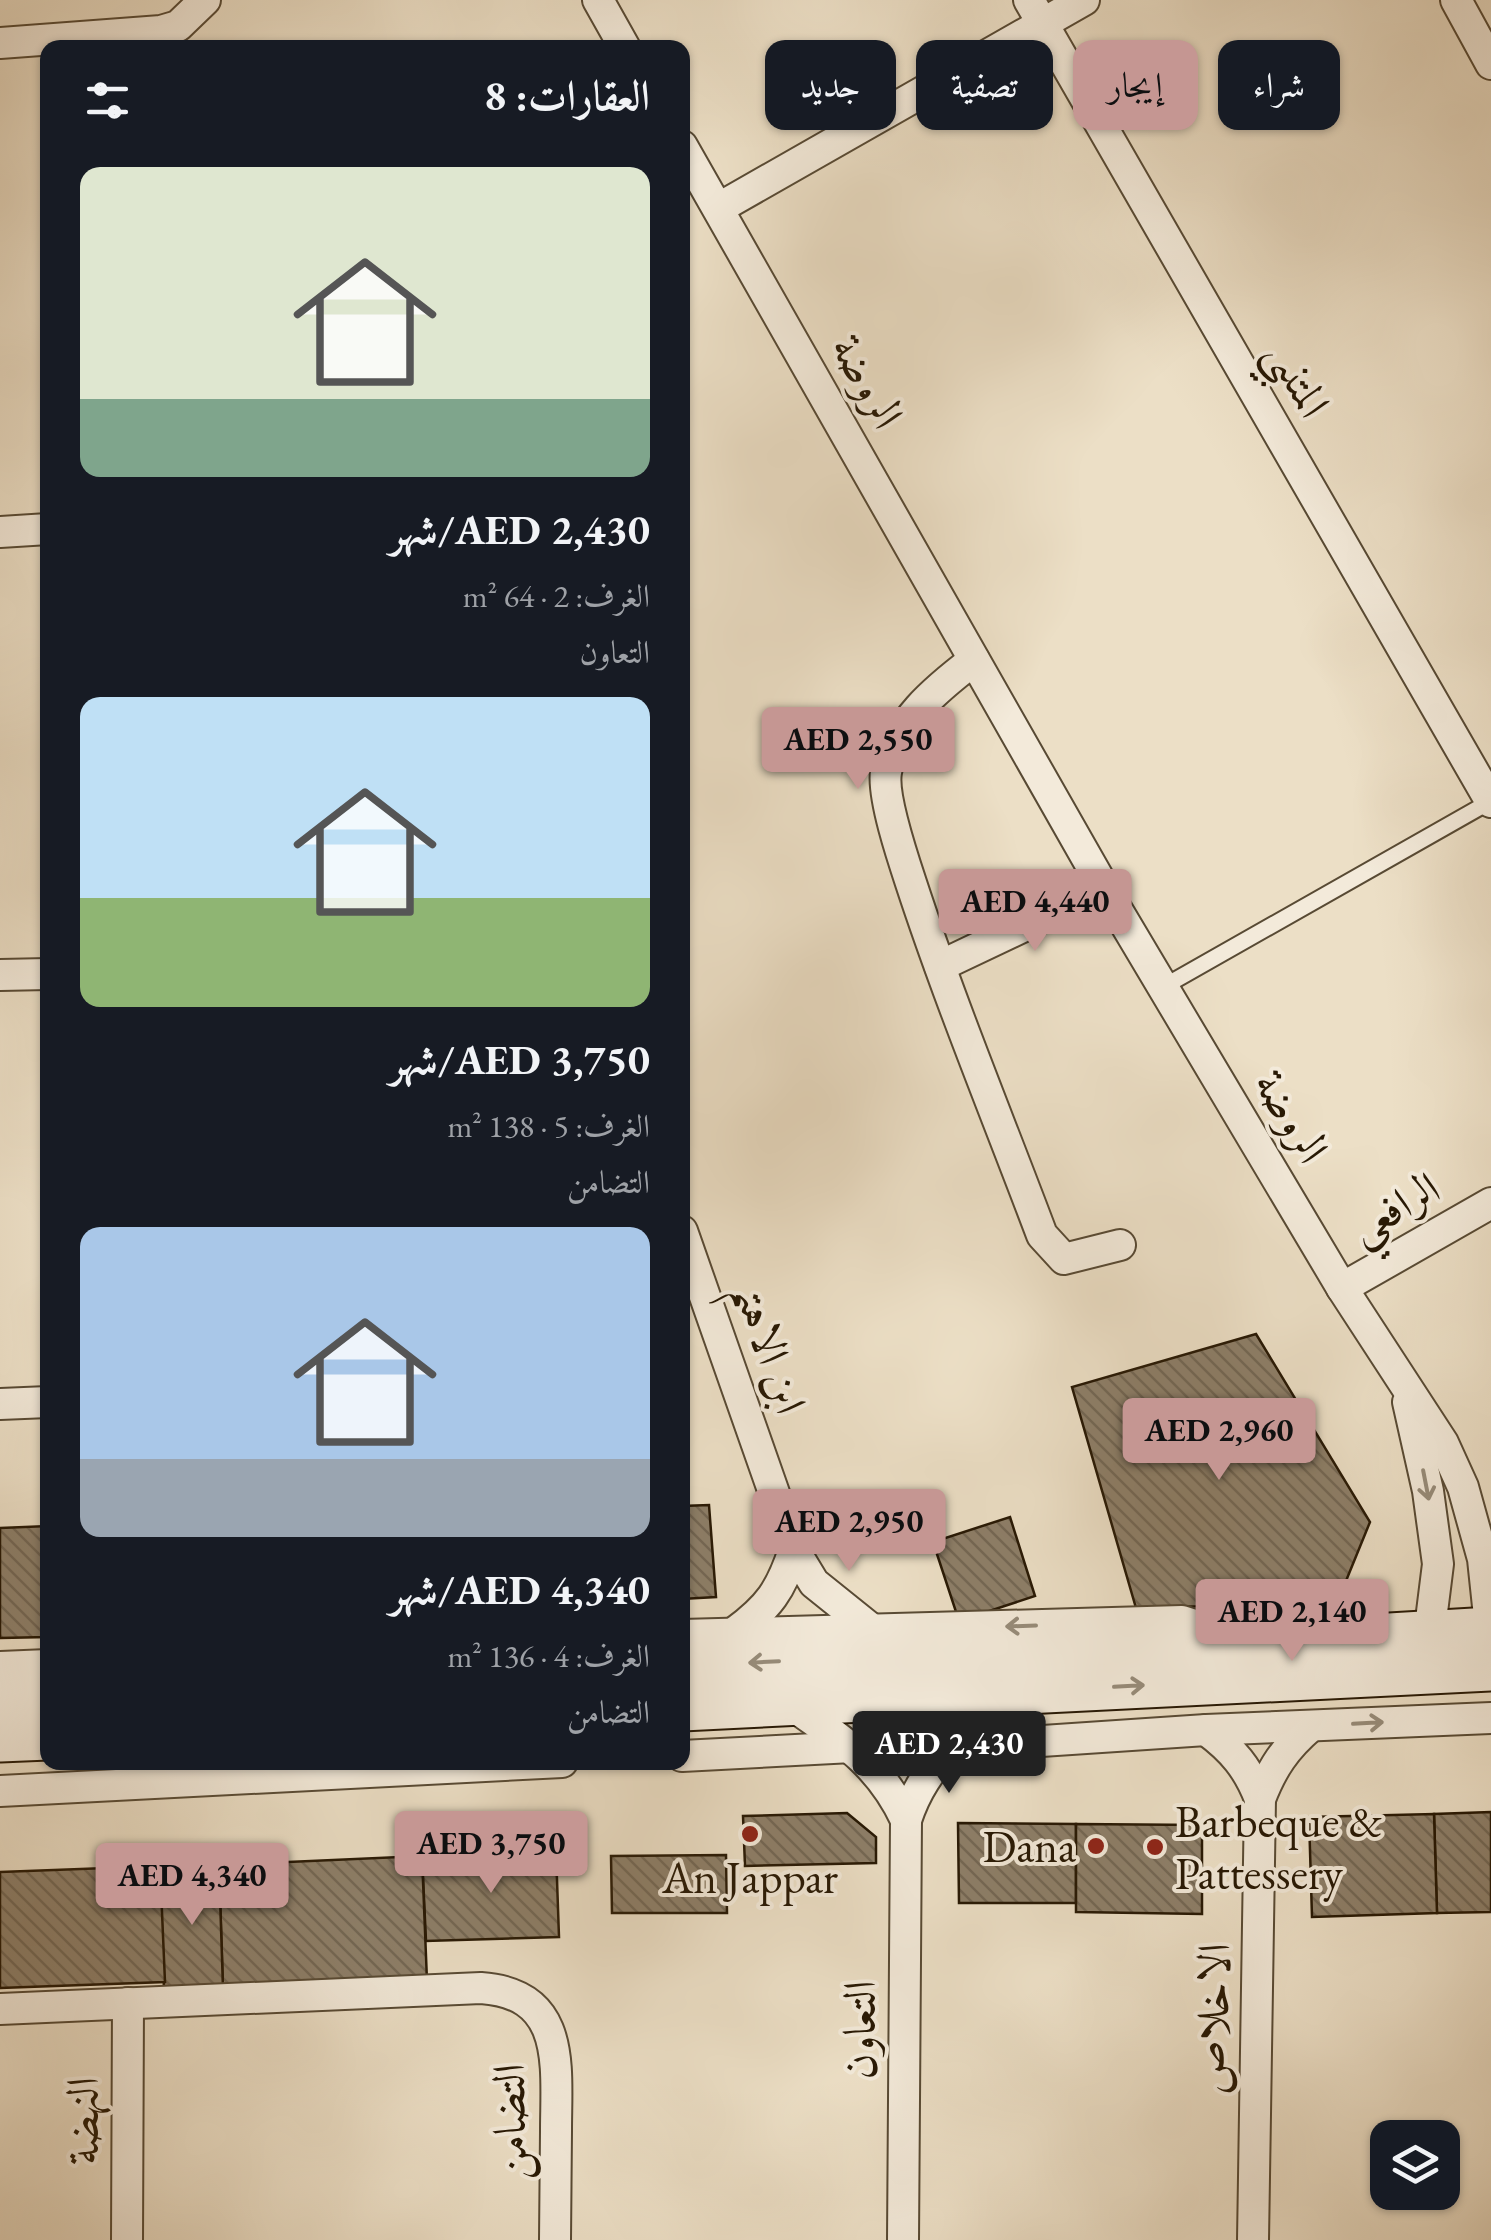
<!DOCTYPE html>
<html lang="ar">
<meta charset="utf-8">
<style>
body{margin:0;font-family:"EB Garamond",Amiri,serif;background:#242831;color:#f1f3f6;direction:rtl;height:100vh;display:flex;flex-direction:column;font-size:38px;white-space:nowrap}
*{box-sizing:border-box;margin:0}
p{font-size:32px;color:#9ea1a6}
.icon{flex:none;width:55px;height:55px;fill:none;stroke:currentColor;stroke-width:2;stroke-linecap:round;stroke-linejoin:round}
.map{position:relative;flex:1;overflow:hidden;direction:ltr}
.details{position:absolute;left:40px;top:40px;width:650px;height:1730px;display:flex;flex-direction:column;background:#171b24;border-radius:20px;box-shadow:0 2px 8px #0004;direction:rtl}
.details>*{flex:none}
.hud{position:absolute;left:720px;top:40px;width:620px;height:90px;direction:rtl;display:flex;gap:20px}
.fabs{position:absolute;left:1370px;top:2120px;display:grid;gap:20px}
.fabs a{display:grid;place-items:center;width:90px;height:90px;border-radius:20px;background:#171b24;box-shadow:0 2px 8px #0004;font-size:50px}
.price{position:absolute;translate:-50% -85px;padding:0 22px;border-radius:10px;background:#c59692;color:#111;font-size:32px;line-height:65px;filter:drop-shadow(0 2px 5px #0008)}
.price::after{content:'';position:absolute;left:50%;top:60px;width:30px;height:22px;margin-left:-15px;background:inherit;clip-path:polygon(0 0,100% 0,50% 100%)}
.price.current{background:#222;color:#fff}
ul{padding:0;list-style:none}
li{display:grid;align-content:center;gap:20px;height:530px;padding:0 40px}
li span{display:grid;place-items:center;height:310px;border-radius:20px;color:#555}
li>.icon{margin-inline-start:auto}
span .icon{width:180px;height:180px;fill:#fffc;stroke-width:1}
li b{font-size:42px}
h2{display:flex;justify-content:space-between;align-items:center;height:120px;padding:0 40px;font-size:42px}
.tag{padding:0 35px;border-radius:20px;background:#171b24;box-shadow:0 2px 8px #0004;font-size:35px;line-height:90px}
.tag.current{background:#c59692;color:#111}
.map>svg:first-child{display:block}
</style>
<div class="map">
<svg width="1491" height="2240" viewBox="0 0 1491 2240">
<defs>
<pattern id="building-back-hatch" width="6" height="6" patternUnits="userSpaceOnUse" patternTransform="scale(2.5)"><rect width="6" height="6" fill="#8d7f69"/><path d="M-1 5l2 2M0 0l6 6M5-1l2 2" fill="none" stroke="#736754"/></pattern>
</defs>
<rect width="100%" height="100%" fill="#ecdfc6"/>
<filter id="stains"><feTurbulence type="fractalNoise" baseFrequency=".002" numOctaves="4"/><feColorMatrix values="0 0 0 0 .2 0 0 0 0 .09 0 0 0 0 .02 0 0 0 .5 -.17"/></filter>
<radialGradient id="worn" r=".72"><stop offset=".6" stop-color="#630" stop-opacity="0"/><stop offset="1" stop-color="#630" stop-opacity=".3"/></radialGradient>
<g fill="url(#building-back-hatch)" stroke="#271804" stroke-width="2.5">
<path d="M1256,1334L1370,1522L1337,1603L1136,1608L1072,1387Z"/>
<path d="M709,1505L716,1597L682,1599V1506Z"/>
<path d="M1010,1517L1035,1596L959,1621L933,1542Z"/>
<path d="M48,1526V1637L0,1638V1528Z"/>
<path d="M1491,1812V1912L1437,1913L1434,1814Z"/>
<path d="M847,1813L876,1837V1863L745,1866L743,1816Z"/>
<path d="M1434,1814L1437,1913L1312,1917L1309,1817Z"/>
<path d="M958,1823L1076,1824V1903H959Z"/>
<path d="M1076,1824L1202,1825V1914L1076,1912Z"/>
<path d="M556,1851L559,1937L426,1941L422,1856Z"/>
<path d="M726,1855L727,1913H612L611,1856Z"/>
<path d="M422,1856L427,1981L223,1989L219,1865Z"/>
<path d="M219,1865L223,1989L164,1990L160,1866Z"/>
<path d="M160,1866L165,1982L0,1988V1872Z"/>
</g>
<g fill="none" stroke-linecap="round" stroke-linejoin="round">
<g stroke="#584a34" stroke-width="19">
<path id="service" d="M1163,987L1491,801"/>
</g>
<g stroke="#584a34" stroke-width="34">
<g id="minor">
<path d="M598,0L625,48"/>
<path d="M1029,0L1491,802"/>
<path d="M1456,0L1491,64"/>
<path d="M0,43L161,31L178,26L205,0"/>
<path d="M682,146L1104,888L1342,1288L1443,1443L1463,1487L1483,1559L1491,1635"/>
<path d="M719,208L1084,0"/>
<path d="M0,532L48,529"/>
<path d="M974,660C936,689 895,722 886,772C882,796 903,859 911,883C950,1002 998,1118 1042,1235L1064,1259L1120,1245"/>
<path d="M940,966L1104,888"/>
<path d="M0,975L48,974"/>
<path d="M682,1231L794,1550L814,1583L870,1628"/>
<path d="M1342,1288L1491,1203"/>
<path d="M1408,1402L1428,1491L1438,1564L1427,1652"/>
<path d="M0,1404L48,1402"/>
<path d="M735,1632C769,1607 781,1590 794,1550"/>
<path d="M682,1635L1182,1621L1232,1637"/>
<path d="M0,1667L48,1665"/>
<path d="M789,1703C840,1739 879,1762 906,1820"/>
<path d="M1206,1730C1233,1750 1248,1768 1260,1799"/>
<path d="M682,1756L852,1747H952L1206,1730L1491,1718"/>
<path d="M0,1791L562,1762"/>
<path d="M0,2009L481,1988C567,1994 556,2066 556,2131C556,2167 555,2204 555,2240"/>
<path d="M127,2240L128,2003"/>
<path d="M903,2240L906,1820C916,1790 930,1769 952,1747"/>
<path d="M1253,2240L1260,1799C1272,1768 1285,1748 1311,1726"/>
</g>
</g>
<g stroke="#271804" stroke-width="49">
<g id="secondary">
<path d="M682,1666L1255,1644L1491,1630"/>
<path d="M0,1697L48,1695"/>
<path d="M682,1708L1491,1668"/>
<path d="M0,1739L48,1737"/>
</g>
</g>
<use href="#service" stroke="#f3eada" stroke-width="15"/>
<use href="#minor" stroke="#f3eada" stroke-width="30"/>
<use href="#secondary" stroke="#f3eada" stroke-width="45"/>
</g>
<defs><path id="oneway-shaft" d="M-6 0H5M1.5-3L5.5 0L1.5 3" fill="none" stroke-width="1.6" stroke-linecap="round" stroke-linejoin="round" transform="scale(2.5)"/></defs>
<g stroke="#978c7a">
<use href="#oneway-shaft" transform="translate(1426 1485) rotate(79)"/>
<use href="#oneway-shaft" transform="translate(1021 1626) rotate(178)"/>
<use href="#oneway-shaft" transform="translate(764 1662) rotate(177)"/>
<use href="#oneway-shaft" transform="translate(1129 1686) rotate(-3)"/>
<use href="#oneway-shaft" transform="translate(1368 1723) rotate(-3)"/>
</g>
<g fill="#8f2418" stroke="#f3eada" stroke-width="4">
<circle cx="750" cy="1834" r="10"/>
<circle cx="1096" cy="1846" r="10"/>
<circle cx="1155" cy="1847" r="10"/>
</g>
<g text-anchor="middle" stroke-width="8" stroke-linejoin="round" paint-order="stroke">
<g font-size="45" fill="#271804" stroke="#f3eada">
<text transform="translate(1299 378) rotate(60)" y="16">المتنبي</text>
<text transform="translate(868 381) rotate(61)" y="16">الروضة</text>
<text transform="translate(1292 1116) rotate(59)" y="16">الروضة</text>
<text transform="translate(1394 1207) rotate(-30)" y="16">الرافعي</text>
<text transform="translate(771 1347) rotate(71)" y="16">ابن الاهتم</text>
<text transform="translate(1212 2019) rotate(-89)" y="16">الاخلاص</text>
<text transform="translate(859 2030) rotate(-90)" y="16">التعاون</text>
<text transform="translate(82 2121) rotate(-90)" y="16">النهضة</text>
<text transform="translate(509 2122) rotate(-91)" y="16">التضامن</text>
</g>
<g font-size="45" fill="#271804" stroke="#f3eada" text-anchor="start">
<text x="1175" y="1837">Barbeque &amp;<tspan x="1175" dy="52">Pattessery</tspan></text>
<text x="1076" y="1862" text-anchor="end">Dana</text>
<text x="750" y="1893" text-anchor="middle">An Jappar</text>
</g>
</g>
<rect width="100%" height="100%" filter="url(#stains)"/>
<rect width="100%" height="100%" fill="url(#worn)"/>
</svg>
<div class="fabs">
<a><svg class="icon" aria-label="layers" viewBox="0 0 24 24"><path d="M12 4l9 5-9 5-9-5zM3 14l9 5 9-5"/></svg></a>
</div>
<b class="price" style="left:858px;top:792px">AED 2,550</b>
<b class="price" style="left:1035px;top:954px">AED 4,440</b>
<b class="price" style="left:1219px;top:1483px">AED 2,960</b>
<b class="price" style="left:849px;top:1574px">AED 2,950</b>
<b class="price" style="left:1292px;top:1664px">AED 2,140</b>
<b class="price current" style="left:949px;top:1796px">AED 2,430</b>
<b class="price" style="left:491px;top:1896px">AED 3,750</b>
<b class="price" style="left:192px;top:1928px">AED 4,340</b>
<div class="hud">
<a class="tag">شراء</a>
<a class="tag current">إيجار</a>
<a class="tag">تصفية</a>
<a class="tag">جديد</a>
</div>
<section class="details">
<h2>العقارات: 8<svg class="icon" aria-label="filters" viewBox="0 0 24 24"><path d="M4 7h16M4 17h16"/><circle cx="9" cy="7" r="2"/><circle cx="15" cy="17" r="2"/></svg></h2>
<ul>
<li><span style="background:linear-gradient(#dfe7d0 75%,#7fa58c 0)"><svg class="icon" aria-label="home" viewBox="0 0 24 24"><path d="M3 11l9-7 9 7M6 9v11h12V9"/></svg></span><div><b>AED 2,430/شهر</b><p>الغرف: 2 · 64 m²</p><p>التعاون</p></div></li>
<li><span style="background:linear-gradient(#bfe0f5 65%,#8fb573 0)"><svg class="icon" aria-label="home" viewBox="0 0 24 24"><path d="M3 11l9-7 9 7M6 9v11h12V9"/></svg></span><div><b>AED 3,750/شهر</b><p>الغرف: 5 · 138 m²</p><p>التضامن</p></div></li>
<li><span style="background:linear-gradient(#a9c7e8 75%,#9aa5b1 0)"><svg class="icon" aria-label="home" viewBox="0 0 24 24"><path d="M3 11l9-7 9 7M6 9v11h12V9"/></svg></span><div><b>AED 4,340/شهر</b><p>الغرف: 4 · 136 m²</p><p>التضامن</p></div></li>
</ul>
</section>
</div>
